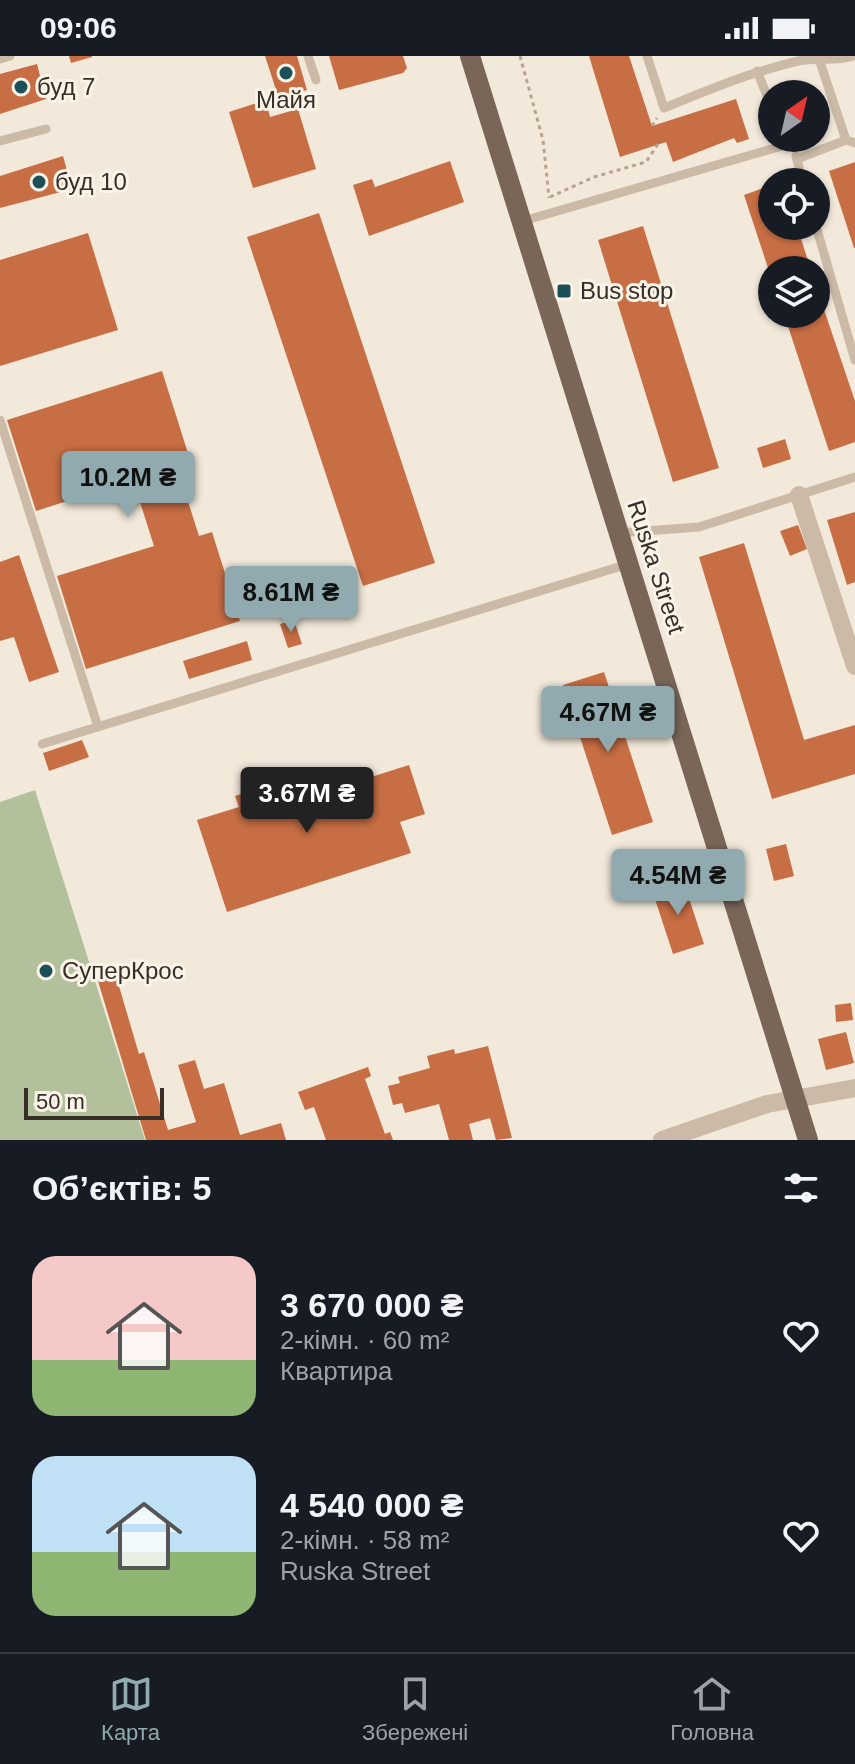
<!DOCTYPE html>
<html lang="uk">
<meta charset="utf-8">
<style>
body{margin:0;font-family:Arial,sans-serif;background:#20242c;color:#f1f3f6;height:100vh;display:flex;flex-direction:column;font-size:30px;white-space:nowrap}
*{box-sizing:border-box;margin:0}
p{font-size:26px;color:#9ea1a6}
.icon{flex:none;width:44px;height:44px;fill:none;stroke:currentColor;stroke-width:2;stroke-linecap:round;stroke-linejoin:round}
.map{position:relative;height:1084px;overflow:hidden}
.drawer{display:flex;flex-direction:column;background:#171b24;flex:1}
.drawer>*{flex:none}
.needle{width:52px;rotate:34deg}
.controls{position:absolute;left:758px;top:24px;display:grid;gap:16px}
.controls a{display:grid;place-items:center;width:72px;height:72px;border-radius:50%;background:#171b24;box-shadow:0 2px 6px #0004;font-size:40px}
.scale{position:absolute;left:24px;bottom:20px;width:140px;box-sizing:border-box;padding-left:8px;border:4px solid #372e28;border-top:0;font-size:22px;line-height:28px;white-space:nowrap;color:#372e28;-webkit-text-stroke:6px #faf3e8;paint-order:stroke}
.price{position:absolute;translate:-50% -68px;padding:0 18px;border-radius:8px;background:#91aaaf;color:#111;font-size:26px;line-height:52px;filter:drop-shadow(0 2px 4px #0008)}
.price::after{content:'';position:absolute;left:50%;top:48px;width:24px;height:18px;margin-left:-12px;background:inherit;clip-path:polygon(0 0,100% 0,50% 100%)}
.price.selected{background:#222;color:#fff}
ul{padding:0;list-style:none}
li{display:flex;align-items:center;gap:24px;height:200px;padding:0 32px}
li span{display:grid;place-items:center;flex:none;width:224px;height:160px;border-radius:24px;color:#555}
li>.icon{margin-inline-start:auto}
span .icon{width:96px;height:96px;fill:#fffc;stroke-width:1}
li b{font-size:34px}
h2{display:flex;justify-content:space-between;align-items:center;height:96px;padding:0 32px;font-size:34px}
.status{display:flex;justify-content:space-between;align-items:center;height:56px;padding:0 40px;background:#171b24;direction:ltr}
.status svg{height:22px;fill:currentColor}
.menu{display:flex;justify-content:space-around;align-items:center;height:112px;border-top:2px solid #363941;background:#171b24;font-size:22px;color:#9ea1a6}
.menu a{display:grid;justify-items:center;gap:4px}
.menu .selected{color:#91aaaf}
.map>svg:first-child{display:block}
</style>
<div class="status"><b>09:06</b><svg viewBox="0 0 49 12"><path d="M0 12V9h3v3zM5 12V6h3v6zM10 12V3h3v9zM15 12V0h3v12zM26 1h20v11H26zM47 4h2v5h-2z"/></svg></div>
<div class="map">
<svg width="855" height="1084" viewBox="0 0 855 1084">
<rect width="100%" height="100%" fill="#f2e9db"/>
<path fill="#b2c19b" d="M35,734L145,1084H0V746Z"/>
<g fill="#c86e44">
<path d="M69,0H92V1L71,7Z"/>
<path d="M265,0H297L307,34L279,43Z"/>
<path d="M329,0H403L407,12L403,17L339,34Z"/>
<path d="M589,0H629L652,70L736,43L749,83L737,87L734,82L673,106L666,86L620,101Z"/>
<path d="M37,8L46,43L0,58V18Z"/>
<path d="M266,44L270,61L298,53L316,113L253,132L229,56Z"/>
<path d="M63,100L72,133L0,152V120Z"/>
<path d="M450,105L464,146L369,180L353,129L372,123L375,131Z"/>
<path d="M855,106V192H854L829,115Z"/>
<path d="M772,129V170H797L811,214H772L771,221L744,139Z"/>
<path d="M319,157L435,507L363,530L247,181Z"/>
<path d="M643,170L719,412L673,426L598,184Z"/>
<path d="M88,177L118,274L0,310V204Z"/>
<path d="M816,230L855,345V386L829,395L784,258H816Z"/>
<path d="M162,315L192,410L178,414L199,480L212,476L240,565L86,613L57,520L154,490L133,424L36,455L7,364Z"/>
<path d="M785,383L791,403L763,412L757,392Z"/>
<path d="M855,456V526L847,529L827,464Z"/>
<path d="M798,469L807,493L790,500L780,475Z"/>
<path d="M744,487L804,684L855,669V718L772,743L699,501Z"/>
<path d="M19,499L59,616L29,626L14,581L0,585V506Z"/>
<path d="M294,564L302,588L288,592L280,568Z"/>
<path d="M247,585L252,604L189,623L183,605Z"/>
<path d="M604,616L653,766L612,779L563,629Z"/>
<path d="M82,684L89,701L49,715L43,697Z"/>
<path d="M409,709L425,758L400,766L411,797L227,856L197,764L239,751L235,740L301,719L308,741Z"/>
<path d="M786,788L794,820L774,825L766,793Z"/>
<path d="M683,824L704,888L673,898L652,834Z"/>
<path d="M116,920L139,998L144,996L168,1074L196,1066L178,1009L195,1004L204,1033L224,1027L240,1079L281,1067L286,1084H146L98,925Z"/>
<path d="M851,947L853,964L836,966L835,949Z"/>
<path d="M846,976L854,1007L826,1014L818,983Z"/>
<path d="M488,990L512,1082L496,1084L490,1062L469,1068L473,1084H449L439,1048L405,1057L402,1047L393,1049L388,1030L400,1027L398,1021L430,1012L427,1000L454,993L455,998Z"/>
<path d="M368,1011L371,1020L365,1023L385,1078L390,1076L393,1084H326L314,1051L305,1054L298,1036Z"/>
</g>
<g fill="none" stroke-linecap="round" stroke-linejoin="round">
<g stroke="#b6a491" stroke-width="3" stroke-dasharray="4 4" stroke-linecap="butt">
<path d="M520,0L543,84L549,142"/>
<path d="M652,70L657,62"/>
<path d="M550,141L594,121L646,106L658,88"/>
</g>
<g stroke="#cabaa7" stroke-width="9">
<path d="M308,0L316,24"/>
<path d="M647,0L664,52C708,34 751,16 798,5C816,1 836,6 853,0"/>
<path d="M818,0L846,84L855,87"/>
<path d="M0,3L10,0"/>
<path d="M757,15L772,52"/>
<path d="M0,85L46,73"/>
<path d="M796,100L803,126"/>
<path d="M797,103L846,84"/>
<path d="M523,165L792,87"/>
<path d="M816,170L855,304"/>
<path d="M0,364L98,671"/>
<path d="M618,477L699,471L855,421"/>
<path d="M42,688L628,508"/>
</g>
<g stroke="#cabaa7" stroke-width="18">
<path d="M799,439L855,610"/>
<path d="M662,1084L767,1048L855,1032"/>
</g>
<path stroke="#796658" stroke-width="20" d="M470,0L808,1084"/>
</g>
<g fill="#1c5059" stroke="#faf3e8" stroke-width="3">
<circle cx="286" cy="17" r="8"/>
<circle cx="21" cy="31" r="8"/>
<circle cx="39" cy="126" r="8"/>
<rect x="556" y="227" width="16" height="16" rx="4"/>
<circle cx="46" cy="915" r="8"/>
</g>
<g text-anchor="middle" stroke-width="6" stroke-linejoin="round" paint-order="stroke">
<g font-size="24" fill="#372e28" stroke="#faf3e8" text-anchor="start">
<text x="37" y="39">буд 7</text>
<text x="286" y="52" text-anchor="middle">Майя</text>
<text x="55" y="134">буд 10</text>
<text x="580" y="243">Bus stop</text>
<text x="62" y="923">СуперКрос</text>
</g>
<g font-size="24" fill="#372e28" stroke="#faf3e8">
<text transform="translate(656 511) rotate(72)" y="8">Ruska Street</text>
</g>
</g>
</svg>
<div class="controls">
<a><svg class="needle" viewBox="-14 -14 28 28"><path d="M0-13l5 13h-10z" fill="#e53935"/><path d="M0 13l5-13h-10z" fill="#9ea1a6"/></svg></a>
<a><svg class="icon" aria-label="locate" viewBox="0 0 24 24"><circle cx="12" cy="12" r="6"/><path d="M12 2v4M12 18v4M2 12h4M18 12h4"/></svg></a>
<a><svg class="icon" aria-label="layers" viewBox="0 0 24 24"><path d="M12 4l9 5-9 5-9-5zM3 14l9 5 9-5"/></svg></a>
</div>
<div class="scale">50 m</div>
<b class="price" style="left:128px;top:463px">10.2M ₴</b>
<b class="price" style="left:291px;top:578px">8.61M ₴</b>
<b class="price" style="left:608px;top:698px">4.67M ₴</b>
<b class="price selected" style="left:307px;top:779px">3.67M ₴</b>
<b class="price" style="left:678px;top:861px">4.54M ₴</b>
</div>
<section class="drawer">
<h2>Об’єктів: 5<svg class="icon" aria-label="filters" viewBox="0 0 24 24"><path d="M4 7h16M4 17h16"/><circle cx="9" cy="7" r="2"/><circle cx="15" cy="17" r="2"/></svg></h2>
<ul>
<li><span style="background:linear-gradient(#f6c9c9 65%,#8fb573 0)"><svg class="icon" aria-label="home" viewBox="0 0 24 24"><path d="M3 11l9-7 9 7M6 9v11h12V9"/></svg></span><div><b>3 670 000 ₴</b><p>2-кімн. · 60 m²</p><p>Квартира</p></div><svg class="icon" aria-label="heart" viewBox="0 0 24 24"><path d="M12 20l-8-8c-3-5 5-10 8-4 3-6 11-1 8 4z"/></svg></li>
<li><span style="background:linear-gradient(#bfe0f5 60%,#8fb573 0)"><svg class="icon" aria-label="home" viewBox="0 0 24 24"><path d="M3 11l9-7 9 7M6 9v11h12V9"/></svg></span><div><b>4 540 000 ₴</b><p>2-кімн. · 58 m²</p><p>Ruska Street</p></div><svg class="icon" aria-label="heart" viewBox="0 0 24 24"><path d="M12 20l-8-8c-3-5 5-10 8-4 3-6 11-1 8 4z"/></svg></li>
</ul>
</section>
<nav class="menu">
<a class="selected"><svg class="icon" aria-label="map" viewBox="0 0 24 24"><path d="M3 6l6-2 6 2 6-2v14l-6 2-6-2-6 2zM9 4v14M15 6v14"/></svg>Карта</a>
<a><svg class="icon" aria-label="saved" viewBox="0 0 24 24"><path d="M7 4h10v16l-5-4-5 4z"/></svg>Збережені</a>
<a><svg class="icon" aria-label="home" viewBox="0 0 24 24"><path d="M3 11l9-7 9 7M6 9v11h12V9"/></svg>Головна</a>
</nav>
